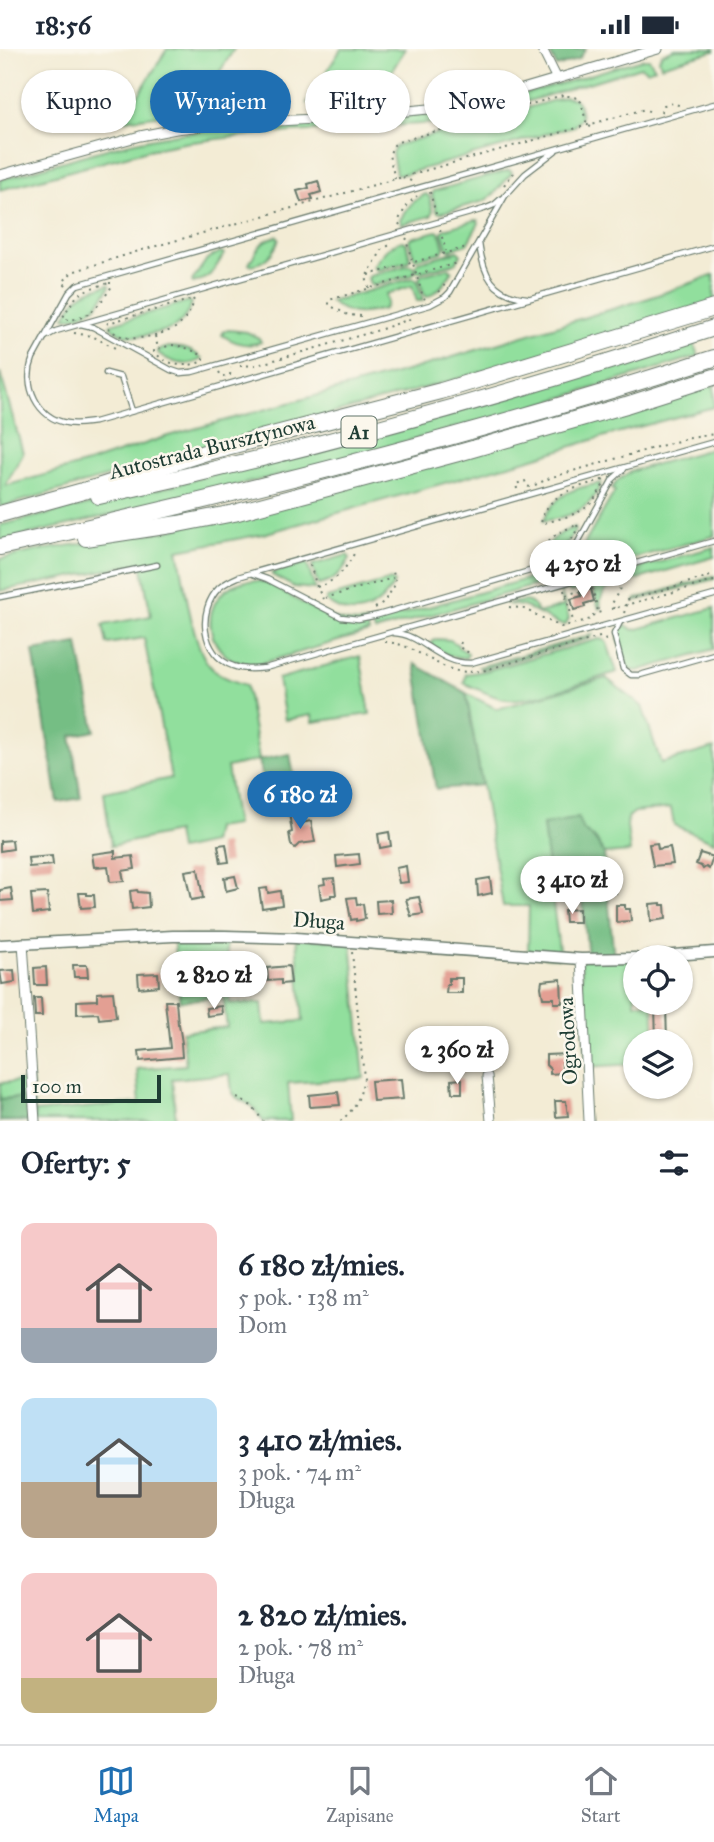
<!DOCTYPE html>
<html lang="pl">
<meta charset="utf-8">
<style>
body{margin:0;font-family:"IM FELL Great Primer",serif;background:#f2f2f3;color:#1f2937;height:100vh;display:flex;flex-direction:column;font-size:26px;white-space:nowrap}
*{box-sizing:border-box;margin:0}
p{font-size:23px;color:#747a83}
.icon{flex:none;width:38px;height:38px;fill:none;stroke:currentColor;stroke-width:2;stroke-linecap:round;stroke-linejoin:round}
.map{position:relative;height:1072px;overflow:hidden}
.side{display:flex;flex-direction:column;background:#fff;flex:1}
.side>*{flex:none}
.guide{position:absolute;left:21px;top:21px;width:672px;height:63px;display:flex;gap:14px}
.buttons{position:absolute;left:623px;top:896px;display:grid;gap:14px}
.buttons a{display:grid;place-items:center;width:70px;height:70px;border-radius:50%;background:#fff;box-shadow:0 2px 5px #0004;font-size:35px}
.scale{position:absolute;left:21px;bottom:18px;width:140px;box-sizing:border-box;padding-left:7px;border:4px solid #1f3d34;border-top:0;font-size:19px;line-height:24px;white-space:nowrap;color:#1f3d34;-webkit-text-stroke:5px #fbf7ec;paint-order:stroke}
.price{position:absolute;translate:-50% -60px;padding:0 16px;border-radius:24px;background:#fff;color:#222;font-size:23px;line-height:46px;filter:drop-shadow(0 2px 4px #0008)}
.price::after{content:'';position:absolute;left:50%;top:42px;width:21px;height:16px;margin-left:-10px;background:inherit;clip-path:polygon(0 0,100% 0,50% 100%)}
.price.selected{background:#1f6fb2;color:#fff}
ul{padding:0;list-style:none}
li{display:flex;align-items:center;gap:21px;height:175px;padding:0 21px}
li span{display:grid;place-items:center;flex:none;width:196px;height:140px;border-radius:14px;color:#555}
li>.icon{margin-inline-start:auto}
span .icon{width:84px;height:84px;fill:#fffc;stroke-width:1}
li b{font-size:30px}
h2{display:flex;justify-content:space-between;align-items:center;height:84px;padding:0 21px;font-size:30px}
.pill{padding:0 24px;border-radius:32px;background:#fff;box-shadow:0 2px 5px #0004;font-size:24px;line-height:63px}
.pill.selected{background:#1f6fb2;color:#fff}
.status{display:flex;justify-content:space-between;align-items:center;height:49px;padding:0 35px;background:#fff;direction:ltr}
.status svg{height:19px;fill:currentColor}
.dock{display:flex;justify-content:space-around;align-items:center;height:98px;border-top:2px solid #e0e1e3;background:#fff;font-size:19px;color:#747a83}
.dock a{display:grid;justify-items:center;gap:4px}
.dock .selected{color:#1f6fb2}
.map>svg:first-child{display:block}
</style>
<div class="status"><b>18:56</b><svg viewBox="0 0 49 12"><path d="M0 12V9h3v3zM5 12V6h3v6zM10 12V3h3v9zM15 12V0h3v12zM26 1h20v11H26zM47 4h2v5h-2z"/></svg></div>
<div class="map">
<svg width="714" height="1072" viewBox="0 0 714 1072">
<rect width="100%" height="100%" fill="#fbf7ec"/>
<filter id="ink" filterUnits="userSpaceOnUse"><feTurbulence type="fractalNoise" baseFrequency=".0143" numOctaves="2"/><feDisplacementMap in="SourceGraphic" scale="14" xChannelSelector="R" yChannelSelector="G"/><feConvolveMatrix kernelMatrix="1 2 1 2 8 2 1 2 1" color-interpolation-filters="sRGB"/></filter>
<filter id="wash" filterUnits="userSpaceOnUse"><feTurbulence type="fractalNoise" baseFrequency=".00686" numOctaves="4" result="noise"/><feDisplacementMap in="SourceGraphic" scale="28" xChannelSelector="R" yChannelSelector="G"/><feGaussianBlur stdDeviation="1.57" result="paint"/><feColorMatrix in="noise" values="0 0 0 0 0 0 0 0 0 0 0 0 0 0 0 0 0 1.4 0 .05"/><feComposite in="paint" operator="in"/></filter>
<g filter="url(#wash)">
<rect width="100%" height="100%" fill="#f3ecd5"/>
<g fill="#91df9d" stroke="#588e68" stroke-width="2">
<path d="M167,0H234L195,62L123,71Z"/>
<path d="M341,0H405L375,50L307,54Z"/>
<path d="M675,0H714V2L661,17L659,10L662,5Z"/>
<path d="M643,10H649L655,19L647,22L641,18C573,38 506,62 437,74L260,85L184,94L148,101L0,141V131C61,114 122,92 185,84C288,71 393,76 495,52C545,41 594,24 643,10Z"/>
<path d="M565,48L575,50L579,55L581,69L574,77L405,125H396L392,104L395,98L401,95Z"/>
<path d="M509,121L512,123L511,125L495,144L484,152L440,164L437,162L432,146L434,142Z"/>
<path d="M426,145L429,147L433,163L431,167L402,175L400,171C407,159 413,151 426,145Z"/>
<path d="M475,171H478L479,174L467,195L450,201L447,199L442,183L445,180Z"/>
<path d="M437,182L440,184L444,199L442,203L416,210L414,208L409,192L410,189Z"/>
<path d="M277,187L279,189C276,202 265,215 250,216L249,215C257,200 260,192 277,187Z"/>
<path d="M402,192L406,193L410,209L408,213L377,221L373,218C381,206 387,197 402,192Z"/>
<path d="M458,202L461,206L455,214L420,223L417,222L416,217L418,213Z"/>
<path d="M218,204L222,203L224,205C214,221 212,229 193,234L192,232L207,210Z"/>
<path d="M409,216L413,217L415,223L412,226L372,237L370,235L368,229L370,227Z"/>
<path d="M449,219L452,223C446,233 439,243 427,248L424,245L419,230L421,226Z"/>
<path d="M714,226V252L602,289L0,458V323L23,404L5,437L88,414L168,387L410,321L649,249Z"/>
<path d="M413,229L416,230L423,252H417L412,237L386,245L387,255L384,260C361,266 349,267 330,253Z"/>
<path d="M109,235L110,237C98,258 92,264 69,269L65,268C77,243 84,243 109,235Z"/>
<path d="M189,252L192,254C188,263 184,272 175,278C170,281 164,282 159,283C141,288 124,291 110,277L111,275Z"/>
<path d="M229,281L247,283L259,289L261,293C247,299 234,294 222,286L224,282Z"/>
<path d="M693,292L698,307L528,359L302,421L0,492V476L163,439Z"/>
<path d="M169,298C181,298 194,301 202,310C187,319 171,314 158,304V301Z"/>
<path d="M714,336V358L609,386L530,410L263,485L178,501C184,529 192,596 209,616C218,627 233,632 246,636L259,711L227,718L236,776L215,779L212,794L179,801L176,783L111,797L104,743L171,729L144,589L107,595L103,576L151,567L141,514L0,542V510L40,501L165,482Z"/>
<path d="M714,399V487L562,529L561,519L578,506L615,442L612,440L617,432L632,422Z"/>
<path d="M601,434C593,460 568,469 543,472C555,445 573,439 601,434Z"/>
<path d="M575,478L576,480C567,496 559,508 540,511C547,493 556,485 575,478Z"/>
<path d="M714,498V508L611,538C602,543 599,551 601,560H599L592,537L570,543L566,539Z"/>
<path d="M347,506L350,509C342,524 334,533 318,536L312,516Z"/>
<path d="M307,514L315,540L294,538L272,526V524Z"/>
<path d="M555,522L557,530L375,582L372,574Z"/>
<path d="M714,527V530L635,552L636,550Z"/>
<path d="M391,531L394,534C379,561 353,574 326,552L327,549Z"/>
<path d="M247,532H259L270,535C296,550 336,579 366,573L369,583L259,615C203,621 191,542 247,532Z"/>
<path d="M560,541L569,569L566,576L559,575L523,557L507,555C521,552 532,548 538,564L564,557Z"/>
<path d="M714,559V600L637,622L630,621L627,618L618,589C618,583 620,579 625,576L634,581Z"/>
<path d="M592,586L590,589L482,620L479,618Z"/>
<path d="M437,590L450,591L458,596V598L468,604V606L466,607V609L450,607L432,598V593Z"/>
<path d="M599,590L604,591L607,594L617,623C589,631 531,654 505,650C491,648 476,639 464,634L466,625L485,622Z"/>
<path d="M360,607L370,665L313,673L312,666L285,671L278,630Z"/>
<path d="M606,629L642,657L661,714L714,699V793L674,776L671,759L635,763L628,768L627,777L630,803L604,805L596,790L584,783L580,777L543,776L560,909L528,907L529,857H503L466,644L497,660Z"/>
<path d="M173,887H225L230,954H262L264,975L303,972L296,889L351,893L364,1029L288,1034L291,1072H263L252,1057L237,1049L232,1043L230,1025L172,1030L176,1072H35L34,1063L140,1054L137,1020L186,1016L182,983L227,978L223,947L180,952Z"/>
<path d="M635,909V954H653L655,992H635V1015L586,1018L581,910Z"/>
<path d="M32,1031L33,1048L0,1050V1034Z"/>
</g>
<g fill="#74be84" stroke="#4a7e5c" stroke-width="2">
<path d="M548,0H586L579,10L557,18Z"/>
<path d="M78,595L95,682L71,687L81,749L58,753L33,602Z"/>
<path d="M415,615L466,644L482,736L436,740Z"/>
<path d="M290,705L295,734L264,739L259,711Z"/>
<path d="M578,769C581,780 585,782 593,789C598,793 600,799 604,805L614,909L588,910L582,843H551L543,776Z"/>
<path d="M33,1048L35,1072H0V1050Z"/>
</g>
<g id="blocks">
<g fill="#e39f93">
<path d="M318,132L321,143L311,146L313,150L301,153L297,142L309,139L308,135Z"/>
<path d="M591,540L594,552L584,555L585,558L574,561L571,550L582,547L580,543Z"/>
<path d="M300,763L301,774L311,772L315,793L299,795L295,799L291,796L289,784L292,783L289,764Z"/>
<path d="M389,783L391,797L380,799L378,785Z"/>
<path d="M12,791L13,800L0,802V792Z"/>
<path d="M657,794L658,800L670,798L673,815L653,817L649,795Z"/>
<path d="M226,795L229,813L221,814L218,796Z"/>
<path d="M115,802V809L133,807L135,820L122,822L124,832L110,833L108,817L94,818L92,805Z"/>
<path d="M700,804L713,808L709,820L706,818L703,820L701,817L696,815Z"/>
<path d="M359,805L360,815L337,818L336,807Z"/>
<path d="M52,807L53,816L29,818L28,809Z"/>
<path d="M406,817L408,833L399,834L396,819Z"/>
<path d="M198,820L203,849L191,851L185,822Z"/>
<path d="M235,827L238,839L226,842L224,829Z"/>
<path d="M334,829L336,846H331V848L321,850L319,836L325,835L324,830Z"/>
<path d="M490,829L492,844L478,847L477,831Z"/>
<path d="M614,829L616,844L609,845L607,830Z"/>
<path d="M11,839L13,851L0,852V841Z"/>
<path d="M267,839L268,844L280,842L282,856L262,859L259,840Z"/>
<path d="M137,841L138,843L148,844L149,858L132,860L130,842Z"/>
<path d="M47,844L49,863L33,865L31,845Z"/>
<path d="M79,844H87V846H94L95,858L81,859Z"/>
<path d="M356,848L357,856L363,855L365,870L356,872V870L351,871L347,849Z"/>
<path d="M419,848L423,865L411,867L406,850Z"/>
<path d="M391,851L392,864L377,865L376,852Z"/>
<path d="M661,854V856H665L666,870L651,872L650,855Z"/>
<path d="M616,856H625V860H630L631,872L616,873Z"/>
<path d="M579,860V873H565L564,861Z"/>
<path d="M222,912V915L252,912L253,931L224,933V940L211,941L210,931L196,932L194,920L208,918V914Z"/>
<path d="M73,916H87L88,928H74Z"/>
<path d="M681,916H686L688,939H681Z"/>
<path d="M289,917L291,934L281,935V931L268,932L267,919Z"/>
<path d="M46,918L47,936H35L34,919Z"/>
<path d="M14,921L15,933L2,935L0,922Z"/>
<path d="M158,924L159,937L139,939L138,925Z"/>
<path d="M449,929H462V944H446L447,935H449Z"/>
<path d="M561,930L562,954H554V949H543L541,938L542,932Z"/>
<path d="M113,943L116,968L99,970L98,964L77,965V952L97,951V944Z"/>
<path d="M34,949H41L42,967H35Z"/>
<path d="M165,952H176L178,975H179L182,994H181L182,1008L140,1012L139,1002L170,999Z"/>
<path d="M221,957L222,965L207,967L206,959Z"/>
<path d="M655,957H666L667,992H656Z"/>
<path d="M567,1005L568,1014H562V1024L550,1025V1020L546,1016V1006Z"/>
<path d="M401,1030L403,1050L373,1052L371,1032Z"/>
<path d="M462,1030V1044H452L451,1031Z"/>
<path d="M338,1043L340,1056L310,1058L309,1046Z"/>
<path d="M555,1052H566L568,1067L556,1068Z"/>
</g>
</g>
</g>
<g filter="url(#ink)">
<use href="#blocks" fill-opacity="0" stroke="#697a6c" stroke-width="2"/>
<g fill="none" stroke-linecap="round" stroke-linejoin="round">
<g stroke="#697a6c" stroke-width="7">
<g id="service">
<path d="M714,55L77,236L69,244L33,309C22,336 37,369 67,374C76,376 85,374 95,373L714,197"/>
<path d="M479,194C483,225 492,246 527,249"/>
<path d="M81,275L93,278L171,321L180,324L192,323L430,256L445,248L450,243L505,147L525,125L555,102"/>
<path d="M45,288L56,282L484,160L494,156L501,150"/>
<path d="M106,324L121,328L132,362"/>
<path d="M714,393L238,528C231,531 225,534 219,539C197,561 201,606 233,617C243,621 254,620 265,619L714,492"/>
<path d="M253,525L267,530L341,568L358,570L378,566L540,519C552,516 562,512 572,504L613,430L624,420"/>
<path d="M0,548L157,516"/>
<path d="M620,573L614,585L623,620L631,626H640L714,605"/>
<path d="M394,584C422,585 438,615 471,614L714,546"/>
</g>
</g>
<g stroke="#697a6c" stroke-width="11">
<g id="minor">
<path d="M542,0L557,30"/>
<path d="M0,126L140,87L176,80L220,75L333,69L450,58L485,51L658,0"/>
<path d="M23,894L35,1072"/>
<path d="M581,910L589,1072"/>
<path d="M487,1027L491,1072"/>
</g>
</g>
<g stroke="#697a6c" stroke-width="13">
<g id="tertiary">
<path d="M0,896L173,887H225L296,889L581,910L635,909"/>
<path d="M647,908L714,903"/>
</g>
</g>
<g stroke="#697a6c" stroke-width="18">
<g id="motorway">
<path d="M99,447C306,402 512,345 714,279"/>
<path d="M0,465L94,439L207,403L441,342L714,259"/>
<path d="M86,489L178,475L234,464L462,403L626,356L714,328"/>
<path d="M0,498C241,445 480,385 714,309"/>
</g>
</g>
<g stroke="#697a6c" stroke-width="2" stroke-dasharray="2 5" stroke-linecap="butt">
<path d="M661,63L664,56L673,54L681,57"/>
<path d="M403,128L413,133"/>
<path d="M395,130L389,106L394,96L398,93L563,46L578,49L581,53L587,76L595,80"/>
<path d="M504,136L516,121"/>
<path d="M430,143L436,165"/>
<path d="M400,176L398,173C403,162 408,154 417,147"/>
<path d="M440,181L446,202"/>
<path d="M407,189L406,191L423,248L425,250"/>
<path d="M368,226L467,198"/>
<path d="M109,234H111L112,237C101,254 87,274 64,270L63,268C78,242 80,242 109,234Z"/>
<path d="M66,236L63,233L72,223L142,201L645,60L652,64"/>
<path d="M369,239L366,228L382,201L391,195"/>
<path d="M439,243L446,234"/>
<path d="M193,250L194,252C191,262 185,273 175,279C170,282 165,283 159,285C140,290 121,294 106,276L108,274Z"/>
<path d="M361,267L348,266L329,256V251L457,214"/>
<path d="M74,284L92,287L117,300"/>
<path d="M155,287L158,299"/>
<path d="M172,296C184,297 192,301 203,307V312C185,320 167,316 154,303V301Z"/>
<path d="M240,317L257,316L379,281L410,270"/>
<path d="M219,323L222,328L230,326L231,319"/>
<path d="M602,431L604,432V435C592,456 586,462 562,469C555,471 547,474 541,474C547,444 576,439 602,431Z"/>
<path d="M535,436L552,428L685,390L714,385"/>
<path d="M517,440L516,435L525,432L527,437L530,438"/>
<path d="M577,476L578,479C567,499 561,510 537,513C543,491 557,483 577,476Z"/>
<path d="M310,516L317,538L323,550"/>
<path d="M317,538C337,532 345,521 355,503"/>
<path d="M564,541L574,575"/>
<path d="M566,546L592,538L598,562"/>
<path d="M325,549L393,529"/>
<path d="M509,558L522,559L561,578L591,570L594,565L601,563"/>
<path d="M375,559L385,552L396,534L393,523"/>
<path d="M611,560L714,532"/>
<path d="M614,560L612,555L620,539"/>
<path d="M624,564L627,556V551L714,526"/>
<path d="M385,593C410,594 426,611 448,619C459,624 471,623 482,622L600,588L608,592"/>
<path d="M461,593L459,598L471,605"/>
<path d="M237,1049L252,1057L263,1072"/>
<path d="M340,1072C356,1060 360,1048 364,1029L352,903"/>
</g>
<use href="#service" stroke="#fff" stroke-width="4.5"/>
<use href="#minor" stroke="#fff" stroke-width="9"/>
<use href="#tertiary" stroke="#fff" stroke-width="10"/>
<use href="#motorway" stroke="#fff" stroke-width="16"/>
</g>
</g>
<g text-anchor="middle" stroke-width="5" stroke-linejoin="round" paint-order="stroke">
<rect fill="#fbf7ec" stroke="#61756b" stroke-width="2" x="341.5" y="367.5" width="35" height="31" rx="5"/>
<g font-size="19" font-weight="bold" fill="#1f3d34">
<text x="359" y="390">A1</text>
</g>
<g font-size="21" fill="#1f3d34" stroke="#fbf7ec">
<text transform="translate(212 398) rotate(-14)" y="7">Autostrada Bursztynowa</text>
<text transform="translate(319 872) rotate(4)" y="7">Długa</text>
<text transform="translate(568 992) rotate(-93)" y="7">Ogrodowa</text>
</g>
</g>
</svg>
<div class="buttons">
<a><svg class="icon" aria-label="locate" viewBox="0 0 24 24"><circle cx="12" cy="12" r="6"/><path d="M12 2v4M12 18v4M2 12h4M18 12h4"/></svg></a>
<a><svg class="icon" aria-label="layers" viewBox="0 0 24 24"><path d="M12 4l9 5-9 5-9-5zM3 14l9 5 9-5"/></svg></a>
</div>
<div class="scale">100 m</div>
<b class="price" style="left:583px;top:551px">4 250 zł</b>
<b class="price selected" style="left:300px;top:782px">6 180 zł</b>
<b class="price" style="left:572px;top:867px">3 410 zł</b>
<b class="price" style="left:214px;top:962px">2 820 zł</b>
<b class="price" style="left:457px;top:1037px">2 360 zł</b>
<div class="guide">
<a class="pill">Kupno</a>
<a class="pill selected">Wynajem</a>
<a class="pill">Filtry</a>
<a class="pill">Nowe</a>
</div>
</div>
<section class="side">
<h2>Oferty: 5<svg class="icon" aria-label="filters" viewBox="0 0 24 24"><path d="M4 7h16M4 17h16"/><circle cx="9" cy="7" r="2"/><circle cx="15" cy="17" r="2"/></svg></h2>
<ul>
<li><span style="background:linear-gradient(#f6c9c9 75%,#9aa5b1 0)"><svg class="icon" aria-label="home" viewBox="0 0 24 24"><path d="M3 11l9-7 9 7M6 9v11h12V9"/></svg></span><div><b>6 180 zł/mies.</b><p>5 pok. · 138 m²</p><p>Dom</p></div></li>
<li><span style="background:linear-gradient(#bfe0f5 60%,#b9a48a 0)"><svg class="icon" aria-label="home" viewBox="0 0 24 24"><path d="M3 11l9-7 9 7M6 9v11h12V9"/></svg></span><div><b>3 410 zł/mies.</b><p>3 pok. · 74 m²</p><p>Długa</p></div></li>
<li><span style="background:linear-gradient(#f6c9c9 75%,#c2b280 0)"><svg class="icon" aria-label="home" viewBox="0 0 24 24"><path d="M3 11l9-7 9 7M6 9v11h12V9"/></svg></span><div><b>2 820 zł/mies.</b><p>2 pok. · 78 m²</p><p>Długa</p></div></li>
</ul>
</section>
<nav class="dock">
<a class="selected"><svg class="icon" aria-label="map" viewBox="0 0 24 24"><path d="M3 6l6-2 6 2 6-2v14l-6 2-6-2-6 2zM9 4v14M15 6v14"/></svg>Mapa</a>
<a><svg class="icon" aria-label="saved" viewBox="0 0 24 24"><path d="M7 4h10v16l-5-4-5 4z"/></svg>Zapisane</a>
<a><svg class="icon" aria-label="home" viewBox="0 0 24 24"><path d="M3 11l9-7 9 7M6 9v11h12V9"/></svg>Start</a>
</nav>
